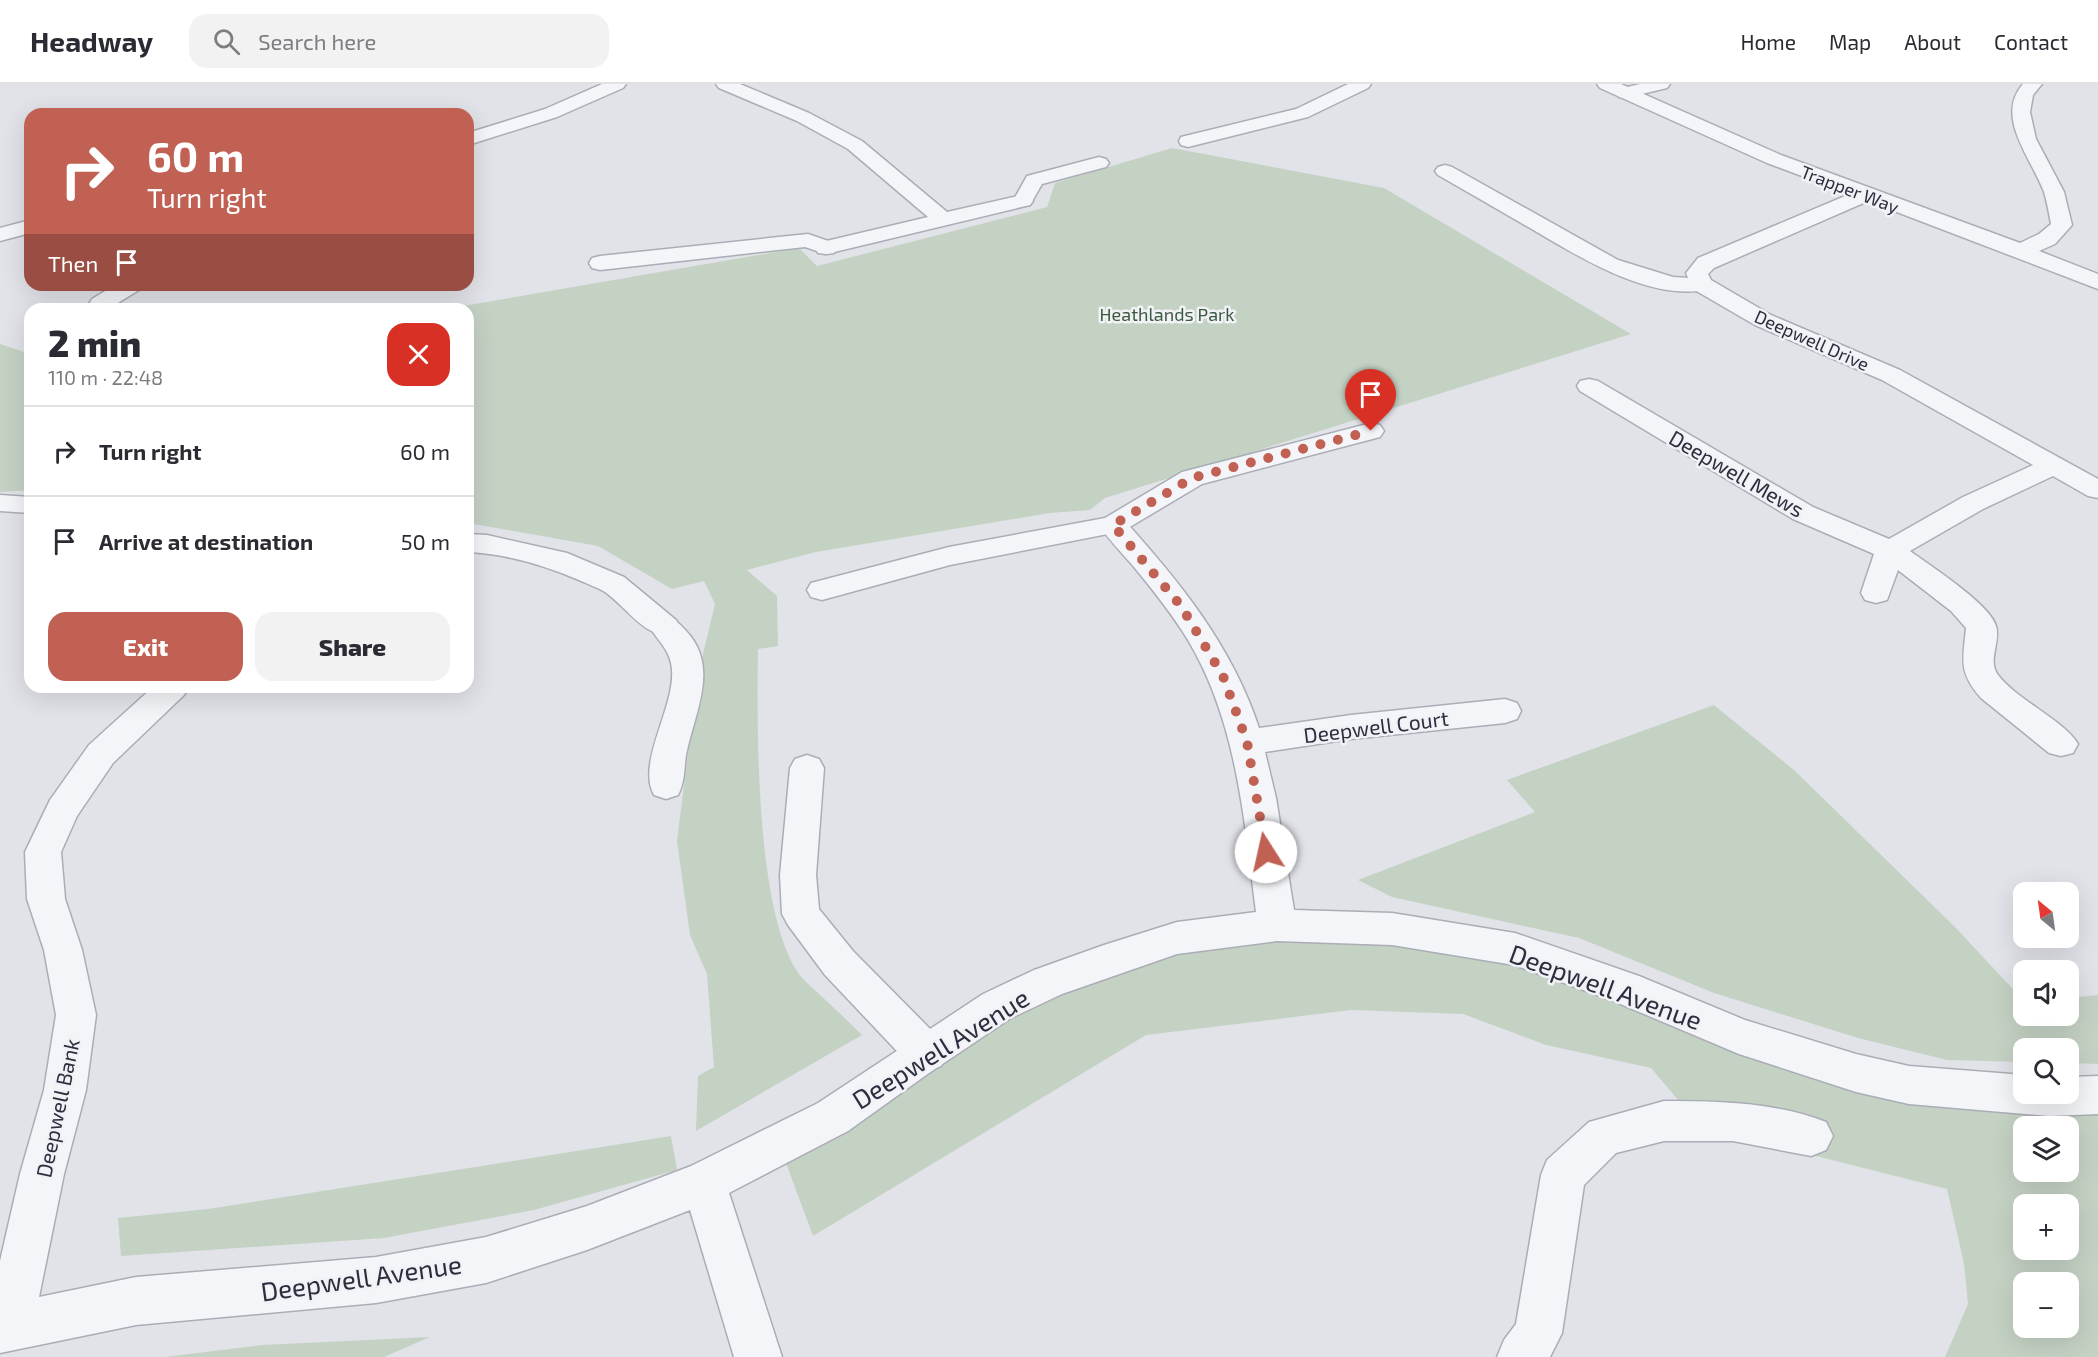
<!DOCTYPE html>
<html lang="en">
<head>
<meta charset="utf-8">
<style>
	:root { --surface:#fff; --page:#f2f2f3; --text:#2b2b33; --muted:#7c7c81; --line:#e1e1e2; --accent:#c16154 }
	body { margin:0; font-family:"Exo 2",sans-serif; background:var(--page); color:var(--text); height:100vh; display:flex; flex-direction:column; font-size:22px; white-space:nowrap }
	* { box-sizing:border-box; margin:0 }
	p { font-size:20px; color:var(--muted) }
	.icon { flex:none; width:33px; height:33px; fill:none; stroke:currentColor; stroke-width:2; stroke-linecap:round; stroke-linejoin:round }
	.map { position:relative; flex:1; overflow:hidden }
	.drawer { position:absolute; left:24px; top:219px; width:450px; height:390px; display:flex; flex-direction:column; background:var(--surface); border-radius:18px; box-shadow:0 6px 24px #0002 }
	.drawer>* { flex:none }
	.top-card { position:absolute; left:24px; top:24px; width:450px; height:183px; border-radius:18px; box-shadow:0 6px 24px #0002; background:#c16154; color:#fff; overflow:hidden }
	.needle { width:39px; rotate:331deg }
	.tools { position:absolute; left:2013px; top:798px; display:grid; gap:12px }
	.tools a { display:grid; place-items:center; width:66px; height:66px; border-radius:12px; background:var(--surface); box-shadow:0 6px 24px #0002; font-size:30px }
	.pin { position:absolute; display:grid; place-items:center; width:51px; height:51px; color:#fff; margin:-62px -26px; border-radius:50% 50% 50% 0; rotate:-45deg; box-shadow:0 0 6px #0007 }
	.pin .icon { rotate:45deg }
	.me { position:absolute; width:66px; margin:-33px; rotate:350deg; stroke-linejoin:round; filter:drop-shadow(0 0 4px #0008) }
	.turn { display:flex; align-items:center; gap:21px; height:126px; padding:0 24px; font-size:27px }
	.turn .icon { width:78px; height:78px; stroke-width:2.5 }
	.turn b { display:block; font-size:42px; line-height:51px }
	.then { display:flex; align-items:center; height:57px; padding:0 24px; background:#0003; gap:12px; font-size:22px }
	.round { display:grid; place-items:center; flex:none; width:63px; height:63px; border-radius:18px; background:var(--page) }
	.overview { display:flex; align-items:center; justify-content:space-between; height:102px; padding:0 24px }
	h1 { font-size:36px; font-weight:800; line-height:45px }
	.button { display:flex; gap:12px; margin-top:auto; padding:12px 24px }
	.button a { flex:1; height:69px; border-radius:18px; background:var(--accent); color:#fff; font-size:24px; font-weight:800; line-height:69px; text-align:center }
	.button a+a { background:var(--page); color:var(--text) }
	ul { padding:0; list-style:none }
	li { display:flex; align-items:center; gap:18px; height:90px; padding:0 24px; border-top:2px solid var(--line) }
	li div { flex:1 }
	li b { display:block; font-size:22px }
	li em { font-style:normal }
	header { display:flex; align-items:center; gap:36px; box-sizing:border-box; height:84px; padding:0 30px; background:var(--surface); border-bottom:2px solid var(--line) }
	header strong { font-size:28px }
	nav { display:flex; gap:33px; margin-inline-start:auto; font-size:21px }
	.search { width:420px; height:54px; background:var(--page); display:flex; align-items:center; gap:15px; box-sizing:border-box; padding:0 21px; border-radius:18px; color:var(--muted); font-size:22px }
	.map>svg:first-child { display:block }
	.green { fill:#c4d2c4; fill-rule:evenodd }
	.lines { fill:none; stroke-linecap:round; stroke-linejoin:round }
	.lane-casing { stroke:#abadb6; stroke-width:3 }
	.street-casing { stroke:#abadb6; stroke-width:3 }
	.lane { fill:#f4f5f8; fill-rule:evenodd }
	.street { fill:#f4f5f8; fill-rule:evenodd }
	.route { stroke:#c16154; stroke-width:10; stroke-dasharray:0 18 }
	.labels { text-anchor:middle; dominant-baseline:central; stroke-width:5; stroke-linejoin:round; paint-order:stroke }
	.far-street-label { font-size:18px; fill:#2c2e3f; stroke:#f1f2f6 }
	.far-park-label { font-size:18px; fill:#3a593d; stroke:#f1f2f6 }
	.street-label { font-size:21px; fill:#2c2e3f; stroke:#f1f2f6 }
	.near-street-label { font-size:26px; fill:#2c2e3f; stroke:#f1f2f6 }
</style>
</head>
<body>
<header>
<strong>Headway</strong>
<div class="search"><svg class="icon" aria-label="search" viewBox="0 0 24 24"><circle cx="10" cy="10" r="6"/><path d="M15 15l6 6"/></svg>Search here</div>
<nav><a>Home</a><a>Map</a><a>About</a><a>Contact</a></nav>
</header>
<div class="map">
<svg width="2098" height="1273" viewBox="0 0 2098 1273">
	<rect width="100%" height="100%" fill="#e2e3e9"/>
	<g class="green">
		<path d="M1172,64L1384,104L1631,250L1105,414L1090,426L1050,429L816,468L747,486L777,512L778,562L758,565C757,644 755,827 799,890C804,897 813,904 819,910C833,923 848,937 862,951L696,1047L698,992L714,983L707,890L690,851L677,757L698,591L715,520L704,497L672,505L598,462L468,439V225H446L799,164L817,182L1047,123L1055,99Z"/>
		<polygon points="0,260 30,270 30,406 0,408"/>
		<polygon points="1714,621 1794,686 1956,844 2023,916 2024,932 2068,932 2069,914 2098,911 2098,980 2069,979 2068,964 2024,964 2023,978 1947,976 1858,954 1714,909 1579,854 1392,813 1358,796 1535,728 1507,696"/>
		<path d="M1277,841L1515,865L1909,1001L2049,1013L2098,1011V1273H1945L1968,1220L1964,1180L1947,1105L1701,1043L1651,984L1546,961L1463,930L1351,926L1146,951L813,1152L779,1060L1048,898ZM2024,1042H2068V1088H2024ZM2024,1120H2068V1166H2024ZM2024,1198H2068V1244H2024Z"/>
		<polygon points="671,1052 677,1086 534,1126 384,1154 121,1172 118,1134 208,1125"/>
		<polygon points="430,1253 384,1273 165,1273 262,1261"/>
	</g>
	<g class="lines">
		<defs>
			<g id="lane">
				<polygon points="1348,0 1371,0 1368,4 1308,33 1188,63 1181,61 1179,57 1181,53 1296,25"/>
				<polygon points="1640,0 1670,0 1667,4 1625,14 1619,13 1616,9 1619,5"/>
				<polygon points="1099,73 1106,75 1109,79 1106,83 1042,100 1030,121 1016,121 1013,117 1027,92"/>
				<path d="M1445,81L1452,83L1618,176L1673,193L1709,195L1712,200L1709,205C1651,219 1578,172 1530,144C1499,126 1469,109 1438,91L1435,87L1438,83Z"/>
				<polygon points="808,150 834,159 837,164 834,169 826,170 805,163 600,186 592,184 589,179 592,174 600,172"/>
				<polygon points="1371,339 1380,341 1384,347 1380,353 1202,400 1123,447 950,481 822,516 811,513 807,506 811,499 949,463 1105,434 1182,388"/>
				<polygon points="0,411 30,413 30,429 0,427"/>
				<path d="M665,533C676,536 680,540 687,548C720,584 694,630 686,671C684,685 685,698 678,711L666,715L654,711C635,677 680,617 671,579C668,564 657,556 650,543L654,536Z"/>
				<polygon points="807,671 819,675 824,684 816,791 819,825 853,867 941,956 947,969 941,982 926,987 911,982 825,891 788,841 782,830 780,791 790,684 795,675"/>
			</g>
			<g id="street">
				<polygon points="602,0 626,0 623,4 557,33 468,61 468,49 545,25"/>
				<polygon points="716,0 740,0 809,29 862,57 947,128 1023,111 1030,113 1033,117 1030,121 826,170 818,169 815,164 818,159 928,133 848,65 797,37 719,4"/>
				<path d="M1597,0H1621L1781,71L2020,159L2039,150L2051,140C2049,129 2047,118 2044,108C2032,75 1994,33 2023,0H2042L2033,11L2030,28L2036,55L2064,108L2072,141L2055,160L2039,167L2098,190V205L1868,117L1714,184L1708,190L1711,196L1771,231L1900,286L2098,395V414L2088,412L2053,392L1983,425L1910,467C1929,481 1990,520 1996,542C2001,558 1987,577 1998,591C2018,617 2064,636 2078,660L2073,669L2061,672L2049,669L1981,614C1958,588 1963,576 1966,544L1951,527L1898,486L1887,516L1876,519L1865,516L1861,509L1874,470L1793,435L1580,307L1577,302L1580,297L1589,295L1598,297L1813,423L1889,455L1963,413L2033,381L1882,296L1755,241L1693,205L1686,189L1698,174L1850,110L1767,79L1600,4Z"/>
				<polygon points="30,136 30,149 0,157 0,144"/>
				<polygon points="115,201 142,201 139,206 108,225 92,225 89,220 92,215"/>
				<path d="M1113,432L1123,435C1180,498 1232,562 1259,644L1351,631L1505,615L1517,619L1521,627L1517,635L1505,639L1351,655L1265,668L1276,714L1294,826L1392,829L1515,849L1639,892L1745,936L1856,970L1909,982L2024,991V1010H2068V993L2098,992V1030L2049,1032L1909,1020L1856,1008L1739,970L1611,916L1514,881L1392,861L1277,857L1177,870L1062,910L1011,934L929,989L848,1047L729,1109L782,1273H734L690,1126L587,1166L486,1199L376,1219L136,1241L0,1269V1177L20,1090L44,1006L56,931L44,866L27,815L25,768L50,716L89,661L153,603H189L184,611L113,679L77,732L61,768L65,815L82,866L96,931L86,1006L64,1090L39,1213L136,1193L376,1173L486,1153L587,1122L691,1082L818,1019L983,910L1034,886L1104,861L1177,838L1256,828C1244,735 1237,638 1188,556C1172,530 1153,506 1134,483C1122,469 1109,456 1099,441L1103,435Z"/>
				<path d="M468,450L487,451L567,469L624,493L676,536L680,543L676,550C647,558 627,523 605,508C597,503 587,500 579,496C544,481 507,470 468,468Z"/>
				<path d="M1664,1017C1718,1017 1775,1018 1826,1038L1833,1052L1826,1066L1811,1072L1733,1057H1664L1616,1069L1584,1101L1562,1249L1550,1273H1497L1504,1256L1516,1240L1541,1091L1547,1076L1589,1038Z"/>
			</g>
		</defs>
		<use href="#lane" class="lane-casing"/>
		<use href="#street" class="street-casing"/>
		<use href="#lane" class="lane"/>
		<use href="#street" class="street"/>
	</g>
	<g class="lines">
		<polyline class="route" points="1266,768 1247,658 1223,592 1181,522 1113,441 1192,394 1371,347"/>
	</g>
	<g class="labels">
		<g class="far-street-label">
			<text transform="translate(1850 105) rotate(21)">Trapper Way</text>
			<text transform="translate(1812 256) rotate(24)">Deepwell Drive</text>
		</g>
		<g class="far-park-label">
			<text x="1167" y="230">Heathlands Park</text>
		</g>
		<g class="street-label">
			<text transform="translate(1737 389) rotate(30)">Deepwell Mews</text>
			<text transform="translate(1376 642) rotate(-7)">Deepwell Court</text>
			<text transform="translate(57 1024) rotate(-78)">Deepwell Bank</text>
		</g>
		<g class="near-street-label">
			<text transform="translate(1606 902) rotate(20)">Deepwell Avenue</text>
			<text transform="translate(940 964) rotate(-32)">Deepwell Avenue</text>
			<text transform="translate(361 1193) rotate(-8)">Deepwell Avenue</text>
		</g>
	</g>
</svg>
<div class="tools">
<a><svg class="needle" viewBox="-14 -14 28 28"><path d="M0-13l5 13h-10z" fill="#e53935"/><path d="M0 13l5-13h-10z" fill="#7c7c81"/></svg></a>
<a><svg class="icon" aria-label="sound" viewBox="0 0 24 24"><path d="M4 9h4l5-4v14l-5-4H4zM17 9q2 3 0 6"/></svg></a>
<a><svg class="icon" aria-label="search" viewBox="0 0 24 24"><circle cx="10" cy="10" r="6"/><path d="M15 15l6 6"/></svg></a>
<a><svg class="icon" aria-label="layers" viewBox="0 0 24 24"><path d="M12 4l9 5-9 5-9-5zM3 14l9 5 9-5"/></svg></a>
<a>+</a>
<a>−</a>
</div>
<div class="pin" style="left:1371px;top:347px;background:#d93025"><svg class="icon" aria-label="arrive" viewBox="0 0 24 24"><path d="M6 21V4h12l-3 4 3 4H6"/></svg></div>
<svg class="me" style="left:1266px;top:768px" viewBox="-20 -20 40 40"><circle r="19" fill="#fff"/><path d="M0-13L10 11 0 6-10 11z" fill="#c16154"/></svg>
<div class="top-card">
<div class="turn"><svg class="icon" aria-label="right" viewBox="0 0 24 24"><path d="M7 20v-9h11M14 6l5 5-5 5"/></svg><div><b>60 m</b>Turn right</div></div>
<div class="then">Then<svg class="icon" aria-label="arrive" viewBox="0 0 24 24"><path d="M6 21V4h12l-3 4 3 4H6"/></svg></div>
</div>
<section class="drawer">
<div class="overview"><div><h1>2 min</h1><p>110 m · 22:48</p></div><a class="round" style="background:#d93025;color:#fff"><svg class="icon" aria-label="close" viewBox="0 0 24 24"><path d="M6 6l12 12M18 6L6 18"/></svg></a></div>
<ul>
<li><svg class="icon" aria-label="right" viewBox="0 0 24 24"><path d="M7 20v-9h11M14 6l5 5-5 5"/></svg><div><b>Turn right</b></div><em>60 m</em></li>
<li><svg class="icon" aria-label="arrive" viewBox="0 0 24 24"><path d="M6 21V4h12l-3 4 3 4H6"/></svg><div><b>Arrive at destination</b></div><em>50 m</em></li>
</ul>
<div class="button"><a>Exit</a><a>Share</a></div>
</section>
</div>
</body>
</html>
